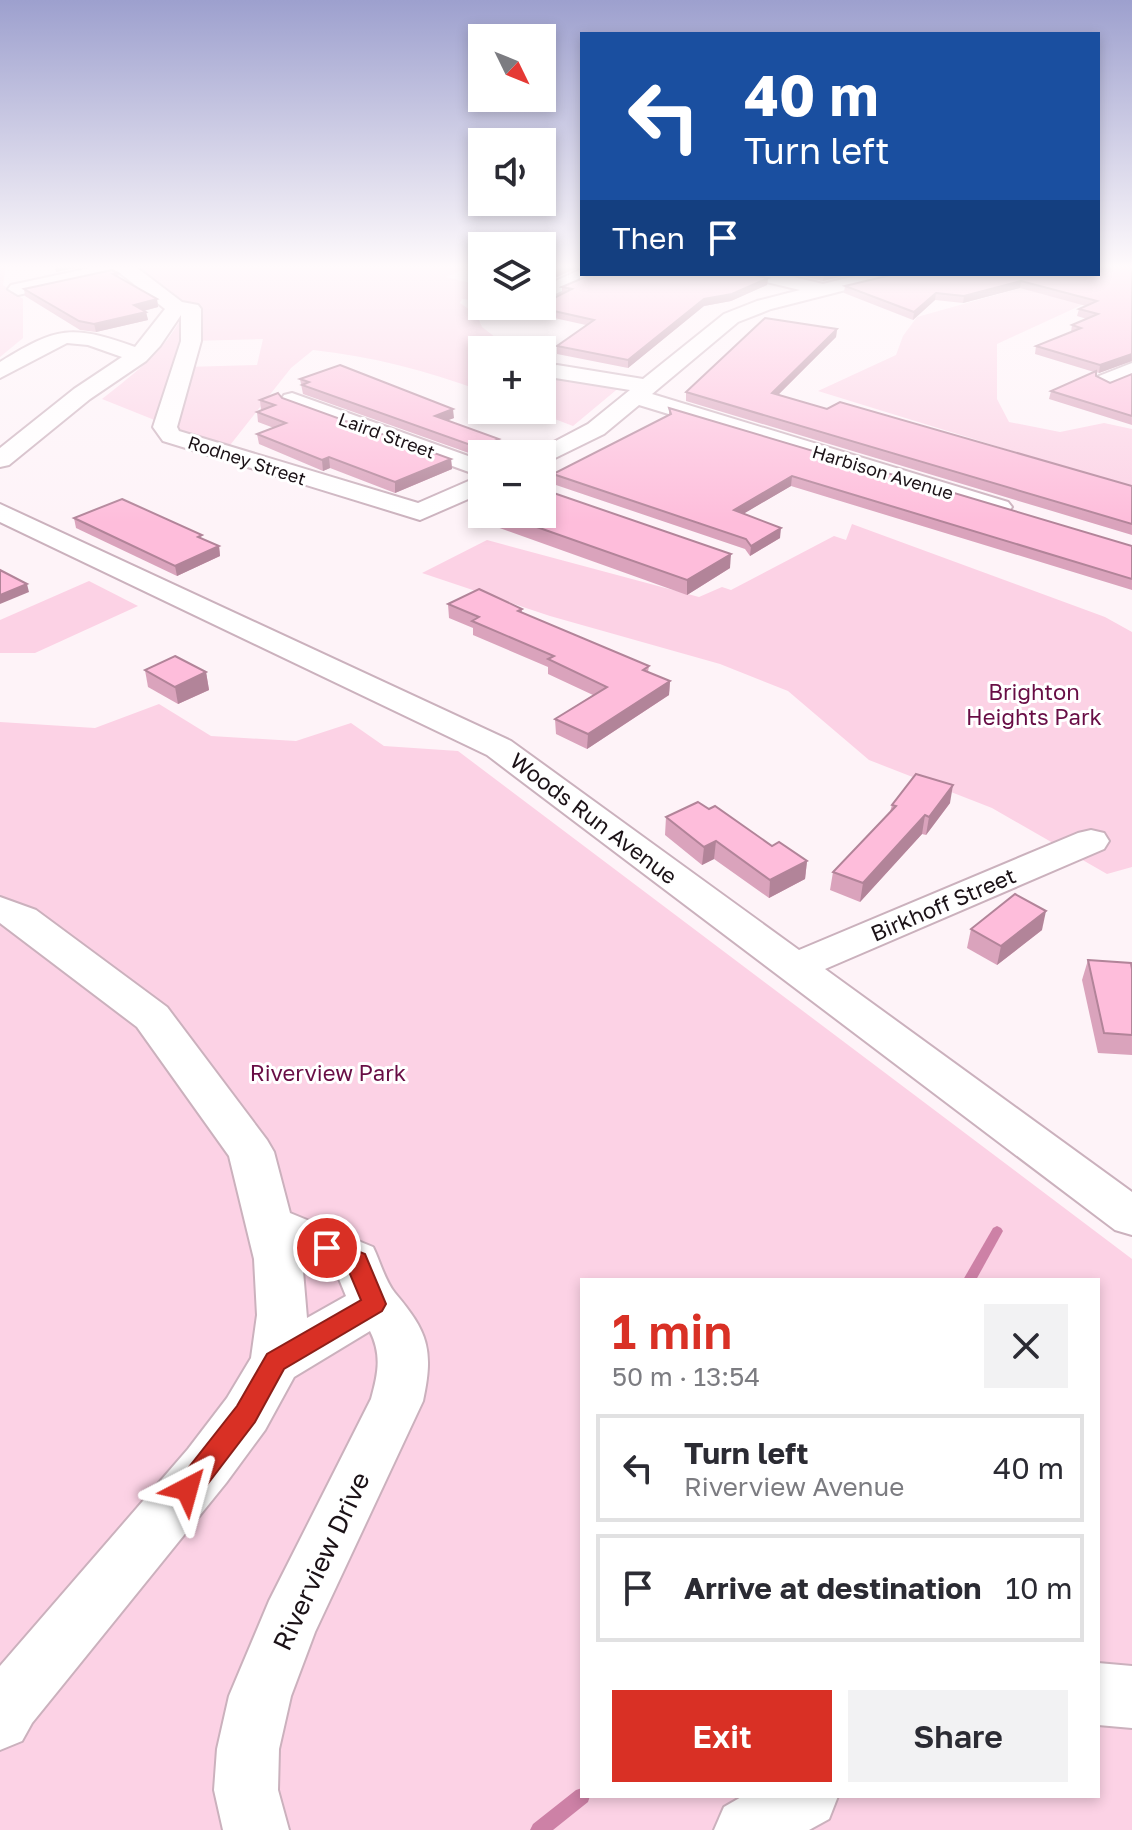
<!DOCTYPE html>
<html lang="en">
<head>
<meta charset="utf-8">
<style>
	:root { --surface:#fff; --page:#f2f2f3; --text:#2b2b33; --muted:#7c7c81; --line:#e1e1e2; --accent:#d93025 }
	body { margin:0; font-family:"Golos Text",sans-serif; background:var(--page); color:var(--text); height:100vh; display:flex; flex-direction:column; font-size:30px; white-space:nowrap }
	* { box-sizing:border-box; margin:0 }
	p { font-size:26px; color:var(--muted) }
	.icon { flex:none; width:44px; height:44px; fill:none; stroke:currentColor; stroke-width:2; stroke-linecap:round; stroke-linejoin:round }
	.map { position:relative; flex:1; overflow:hidden }
	.sheet { position:absolute; left:580px; top:1278px; width:520px; height:520px; display:flex; flex-direction:column; background:var(--surface); border-radius:0px; box-shadow:0 4px 12px #0003 }
	.sheet>* { flex:none }
	.hud { position:absolute; left:580px; top:32px; width:520px; height:244px; border-radius:0px; box-shadow:0 4px 12px #0003; background:#1a4fa0; color:#fff; overflow:hidden }
	.needle { width:52px; rotate:133deg }
	.fabs { position:absolute; left:468px; top:24px; display:grid; gap:16px }
	.fabs a { display:grid; place-items:center; width:88px; height:88px; border-radius:0px; background:var(--surface); box-shadow:0 4px 12px #0003; font-size:40px }
	.pin { position:absolute; display:grid; place-items:center; width:68px; height:68px; color:#fff; margin:-34px; border:4px solid #fff; border-radius:50%; box-shadow:0 2px 8px #0007 }
	.me { position:absolute; width:88px; margin:-44px; rotate:39deg; stroke-linejoin:round; filter:drop-shadow(0 0 6px #0008) }
	.turn { display:flex; align-items:center; gap:28px; height:168px; padding:0 32px; font-size:36px }
	.turn .icon { width:104px; height:104px; stroke-width:2.5 }
	.turn b { display:block; font-size:56px; line-height:68px }
	.then { display:flex; align-items:center; height:76px; padding:0 32px; background:#0003; gap:16px; font-size:30px }
	.round { display:grid; place-items:center; flex:none; width:84px; height:84px; border-radius:0px; background:var(--page) }
	.summary { display:flex; align-items:center; justify-content:space-between; height:136px; padding:0 32px }
	h1 { font-size:48px; font-weight:600; line-height:60px; color:var(--accent) }
	.button { display:flex; gap:16px; margin-top:auto; padding:16px 32px }
	.button a { flex:1; height:92px; border-radius:0px; background:var(--accent); color:#fff; font-size:32px; font-weight:600; line-height:92px; text-align:center }
	.button a+a { background:var(--page); color:var(--text) }
	ul { padding:0; list-style:none }
	li { display:flex; align-items:center; gap:24px; height:108px; margin:0 16px 12px; padding:0 16px; border:4px solid var(--line); border-radius:0px }
	li div { flex:1 }
	li b { display:block; font-size:30px }
	li em { font-style:normal }
	.map>svg:first-child { display:block }
	.green { fill:#fcd2e5; fill-rule:evenodd }
	.lines { fill:none; stroke-linecap:round; stroke-linejoin:round }
	.stream { fill:#cd81a6; fill-rule:evenodd }
	.minor-casing { stroke:#cbb1bd; stroke-width:4 }
	.minor { fill:#fff; fill-rule:evenodd }
	.wall { fill:#daa3bc }
	.shaded-wall { fill:#b28499 }
	.building { fill:#febddb; stroke:#b28499; stroke-width:2 }
	.route { fill:#d93025; stroke:#8d1f18; stroke-width:2 }
	.labels { text-anchor:middle; dominant-baseline:central; stroke-width:6; stroke-linejoin:round; paint-order:stroke }
	.far-street-label { font-size:18px; fill:#1b1217; stroke:#fff }
	.park-label { font-size:22px; fill:#680d45; stroke:#fff }
	.street-label { font-size:22px; fill:#1b1217; stroke:#fff }
	.near-street-label { font-size:26px; fill:#1b1217; stroke:#fff }
</style>
</head>
<body>
<div class="map">
<svg width="1132" height="1830" viewBox="0 0 1132 1830">
	<rect width="100%" height="100%" fill="#fef3f8"/>
	<g class="green">
		<polygon points="0,267 6,267 3,285 23,299 23,338 0,357"/>
		<path d="M143,267H469L446,277L482,286V301L462,299L460,303L477,315L482,327L512,350H482V391C427,371 371,356 313,350L291,368L227,449L102,399C136,372 171,347 187,305L140,270ZM263,339L257,365L185,367L191,341Z"/>
		<polygon points="1098,274 1123,286 997,344 997,399 1009,422 1060,432 1104,423 1132,429 1132,488 818,391 896,355 903,336 917,317 1024,287"/>
		<polygon points="542,371 621,386 573,426 531,410 542,410"/>
		<polygon points="852,524 1105,617 1132,632 1132,867 1107,874 992,808 869,760 788,691 720,664 550,616 422,573 487,540 699,597 722,587 731,590 834,536 846,540"/>
		<polygon points="89,581 138,606 35,653 0,653 0,620"/>
		<path d="M159,704L211,736L296,741L351,723L384,746L458,751L1132,1259V1830H0V722L95,728ZM582,1280H1098V1796H582Z"/>
	</g>
	<g class="lines">
		<g class="stream">
			<polygon points="997,1226 1001,1228 1003,1231 976,1280 963,1280 993,1228"/>
			<polygon points="582,1788 582,1796 590,1796 588,1802 553,1830 530,1830 533,1824 576,1790"/>
		</g>
		<defs>
			<g id="minor">
				<path d="M95,267H136L182,302L198,305L201,309V341L177,427L179,431L418,503L480,476L284,405L281,400L284,395L292,393L482,461V493L420,520L163,441L153,427L181,341V315L160,346L146,361L90,399L9,465L0,467V448L74,389L122,357L88,345L67,343L0,378V362C57,327 71,324 135,347L165,309L120,273L18,295L8,289L11,285Z"/>
				<polygon points="582,269 582,274 593,274 591,278 542,300 542,287"/>
				<polygon points="748,274 781,274 823,284 863,274 895,274 893,278 771,309 738,322 652,394 1008,502 1012,507 1008,512 990,512 639,405 604,434 551,460 542,462 542,454 531,454 588,424 630,390 549,377 546,372 549,367 557,365 643,379 724,314 757,301 800,290 750,278"/>
				<polygon points="504,306 527,306 513,314 506,312"/>
				<polygon points="1132,363 1132,378 1107,388 1096,381 1099,376"/>
				<polygon points="0,504 511,741 799,950 1078,833 1091,830 1104,833 1109,841 1104,849 825,969 1132,1192 1132,1235 1115,1230 487,755 0,522"/>
				<path d="M0,897L36,910L167,1007L267,1140L274,1152L290,1213L373,1247C380,1261 385,1281 395,1293C428,1332 434,1350 423,1401L315,1632L291,1696L279,1749L278,1790L289,1830H223L214,1790L217,1749L229,1696L269,1601L371,1399C378,1374 382,1355 370,1331L294,1377L265,1430L226,1483L32,1723L22,1741L0,1750V1666L188,1449L227,1398L251,1358L257,1315L254,1259L229,1156L137,1027L0,923ZM302,1259L337,1274L346,1296L307,1318Z"/>
				<polygon points="1098,1663 1132,1666 1132,1728 1098,1725"/>
				<polygon points="743,1796 838,1796 829,1819 809,1830 714,1830 724,1807"/>
			</g>
		</defs>
		<use href="#minor" class="minor-casing"/>
		<use href="#minor" class="minor"/>
	</g>
	<g class="wall">
		<polygon points="1132,267 1132,361 1099,373 1096,372 1096,376 1110,383 1132,374 1132,425 1049,399 1051,391 1094,372 1035,354 1036,346 1071,332 1072,325 1087,319 1077,316 1079,309 1086,306 1020,288 963,303 935,300 913,320 844,293 845,286"/>
		<polygon points="118,273 118,277 157,299 158,307 144,311 146,312 148,320 96,332 80,330 25,296 24,289"/>
		<polygon points="794,274 851,274 823,281"/>
		<polygon points="768,278 767,285 731,301 704,306 628,368 557,354 557,346 586,325 536,314 536,307 562,294 562,287"/>
		<polygon points="837,329 836,337 778,395 827,409 1132,486 1132,535 686,401 686,392"/>
		<polygon points="300,379 454,418 447,420 499,449 487,454 482,454 482,456 480,457 303,394"/>
		<polygon points="282,398 451,459 452,469 395,493 330,468 323,471 259,444 257,434 274,428 258,422 257,412 261,410 260,400"/>
		<polygon points="669,408 1132,546 1132,590 791,486 744,513 780,538 750,556 745,549 553,484 553,474 669,415"/>
		<polygon points="482,505 482,514 542,514 730,568 687,595 480,521 479,507"/>
		<polygon points="74,518 203,539 219,546 220,556 177,576 76,528"/>
		<polygon points="448,604 522,609 522,613 649,666 648,672 670,681 669,695 587,749 556,734 555,719 593,695 548,674 548,667 473,635 473,628 449,618"/>
		<polygon points="145,670 206,672 209,690 178,704 148,687"/>
		<polygon points="950,803 926,835 922,834 860,902 830,890 833,872 890,812 892,805"/>
		<polygon points="709,809 772,846 807,861 805,879 769,898 714,859 702,865 665,835 666,817"/>
		<polygon points="971,929 1042,930 997,965 967,948"/>
		<polygon points="1088,960 1132,969 1132,1055 1098,1053 1082,980"/>
	</g>
	<g class="shaded-wall">
		<polygon points="55,267 80,267 56,272"/>
		<polygon points="564,267 579,267 542,284 542,277"/>
		<polygon points="824,274 851,274 823,281"/>
		<polygon points="768,278 767,285 731,301 704,306 628,368 628,360 704,299"/>
		<polygon points="1021,281 1020,288 963,303 964,296"/>
		<polygon points="936,293 935,300 913,320 914,312"/>
		<polygon points="157,299 158,307 135,313 134,305"/>
		<polygon points="146,312 148,320 96,332 94,324"/>
		<polygon points="837,329 836,337 771,402 772,393"/>
		<polygon points="1132,354 1132,361 1099,373 1100,365"/>
		<polygon points="453,409 454,418 436,425 435,416"/>
		<polygon points="499,439 499,449 487,454 482,454 482,456 480,457 479,448"/>
		<polygon points="329,457 330,468 323,471 322,460"/>
		<polygon points="451,459 452,469 395,493 395,482"/>
		<polygon points="792,476 791,486 733,520 734,510"/>
		<polygon points="781,528 780,538 750,556 751,546"/>
		<polygon points="219,546 220,556 177,576 175,566"/>
		<polygon points="731,554 730,568 687,595 687,580"/>
		<polygon points="27,584 29,592 0,604 0,595"/>
		<polygon points="206,672 209,690 178,704 175,687"/>
		<polygon points="670,681 669,695 587,749 588,734"/>
		<polygon points="953,785 950,803 926,835 929,817"/>
		<polygon points="925,815 922,834 860,902 863,883"/>
		<polygon points="716,841 714,859 702,865 704,847"/>
		<polygon points="807,861 805,879 769,898 770,880"/>
		<polygon points="1046,911 1042,930 997,965 1001,946"/>
	</g>
	<g class="building">
		<polygon points="542,267 564,267 542,277"/>
		<polygon points="1098,267 1132,267 1132,354 1100,365 1036,346 1081,328 1072,325 1098,314 1079,309 1097,301 1021,281 964,296 936,293 914,312 845,286 895,274 1098,274"/>
		<polygon points="112,270 118,273 113,274 157,299 134,305 146,312 94,324 79,321 24,289"/>
		<polygon points="592,274 750,274 768,278 732,294 704,299 628,360 557,346 594,320 536,307 542,306 542,304 572,289 562,287"/>
		<polygon points="765,318 837,329 772,393 827,409 840,402 1132,486 1132,524 686,392"/>
		<polygon points="340,365 453,409 435,416 499,439 479,448 302,385 309,382 300,379"/>
		<polygon points="1096,371 1096,376 1110,383 1132,374 1132,416 1051,391"/>
		<polygon points="278,393 282,398 451,459 395,482 329,457 322,460 257,434 286,423 257,412 275,405 260,400"/>
		<polygon points="669,408 1132,546 1132,579 792,476 734,510 781,528 751,546 746,539 553,474 671,414"/>
		<polygon points="542,489 731,554 687,580 500,514 542,514"/>
		<polygon points="122,499 202,535 198,537 219,546 175,566 74,518"/>
		<polygon points="0,570 27,584 0,595"/>
		<polygon points="479,589 522,609 518,611 649,666 643,670 670,681 588,734 555,719 607,687 548,659 554,656 472,621 479,617 448,604"/>
		<polygon points="175,656 206,672 175,687 145,670"/>
		<polygon points="916,774 953,785 929,817 925,815 863,883 833,872 896,806 892,805"/>
		<polygon points="698,802 709,809 715,806 772,846 779,842 807,861 770,880 716,841 704,847 666,817"/>
		<polygon points="1015,894 1046,911 1001,946 971,929"/>
		<polygon points="1088,960 1131,963 1132,969 1132,1035 1104,1033"/>
	</g>
	<linearGradient id="sky" x2="0" y2="1"><stop stop-color="#9da0ce"/><stop offset="0.51" stop-color="#fffafc"/><stop offset="1" stop-color="#fffafc" stop-opacity="0"/></linearGradient>
	<rect width="1132" height="523" fill="url(#sky)"/>
	<polygon class="route" points="327,1239 365,1254 386,1304 382,1311 284,1369 255,1422 197,1498 187,1501 178,1498 174,1489 178,1481 237,1406 267,1354 361,1300 347,1267 319,1255 316,1248 319,1242"/>
	<g class="labels">
		<g class="far-street-label">
			<text transform="translate(387 435) rotate(20)">Laird Street</text>
			<text transform="translate(247 460) rotate(18)">Rodney Street</text>
			<text transform="translate(883 472) rotate(17)">Harbison Avenue</text>
		</g>
		<g class="park-label">
			<text x="1034" y="691">Brighton<tspan x="1034" dy="25">Heights Park</tspan></text>
			<text x="328" y="1072">Riverview Park</text>
		</g>
		<g class="street-label">
			<text transform="translate(594 818) rotate(37)">Woods Run Avenue</text>
			<text transform="translate(943 904) rotate(-23)">Birkhoff Street</text>
		</g>
		<g class="near-street-label">
			<text transform="translate(321 1561) rotate(-65)">Riverview Drive</text>
		</g>
	</g>
</svg>
<div class="fabs">
<a><svg class="needle" viewBox="-14 -14 28 28"><path d="M0-13l5 13h-10z" fill="#e53935"/><path d="M0 13l5-13h-10z" fill="#7c7c81"/></svg></a>
<a><svg class="icon" aria-label="sound" viewBox="0 0 24 24"><path d="M4 9h4l5-4v14l-5-4H4zM17 9q2 3 0 6"/></svg></a>
<a><svg class="icon" aria-label="layers" viewBox="0 0 24 24"><path d="M12 4l9 5-9 5-9-5zM3 14l9 5 9-5"/></svg></a>
<a>+</a>
<a>−</a>
</div>
<div class="pin" style="left:327px;top:1248px;background:#d93025"><svg class="icon" aria-label="arrive" viewBox="0 0 24 24"><path d="M6 21V4h12l-3 4 3 4H6"/></svg></div>
<svg class="me" style="left:187px;top:1489px" viewBox="-20 -20 40 40"><path d="M0-17L14 15 0 8-14 15z" fill="#d93025" stroke="#fff" stroke-width="4"/></svg>
<div class="hud">
<div class="turn"><svg class="icon" aria-label="left" viewBox="0 0 24 24"><path d="M17 20v-9H6M10 6l-5 5 5 5"/></svg><div><b>40 m</b>Turn left</div></div>
<div class="then">Then<svg class="icon" aria-label="arrive" viewBox="0 0 24 24"><path d="M6 21V4h12l-3 4 3 4H6"/></svg></div>
</div>
<section class="sheet">
<div class="summary"><div><h1>1 min</h1><p>50 m · 13:54</p></div><a class="round"><svg class="icon" aria-label="close" viewBox="0 0 24 24"><path d="M6 6l12 12M18 6L6 18"/></svg></a></div>
<ul>
<li><svg class="icon" aria-label="left" viewBox="0 0 24 24"><path d="M17 20v-9H6M10 6l-5 5 5 5"/></svg><div><b>Turn left</b><p>Riverview Avenue</p></div><em>40 m</em></li>
<li><svg class="icon" aria-label="arrive" viewBox="0 0 24 24"><path d="M6 21V4h12l-3 4 3 4H6"/></svg><div><b>Arrive at destination</b></div><em>10 m</em></li>
</ul>
<div class="button"><a>Exit</a><a>Share</a></div>
</section>
</div>
</body>
</html>
